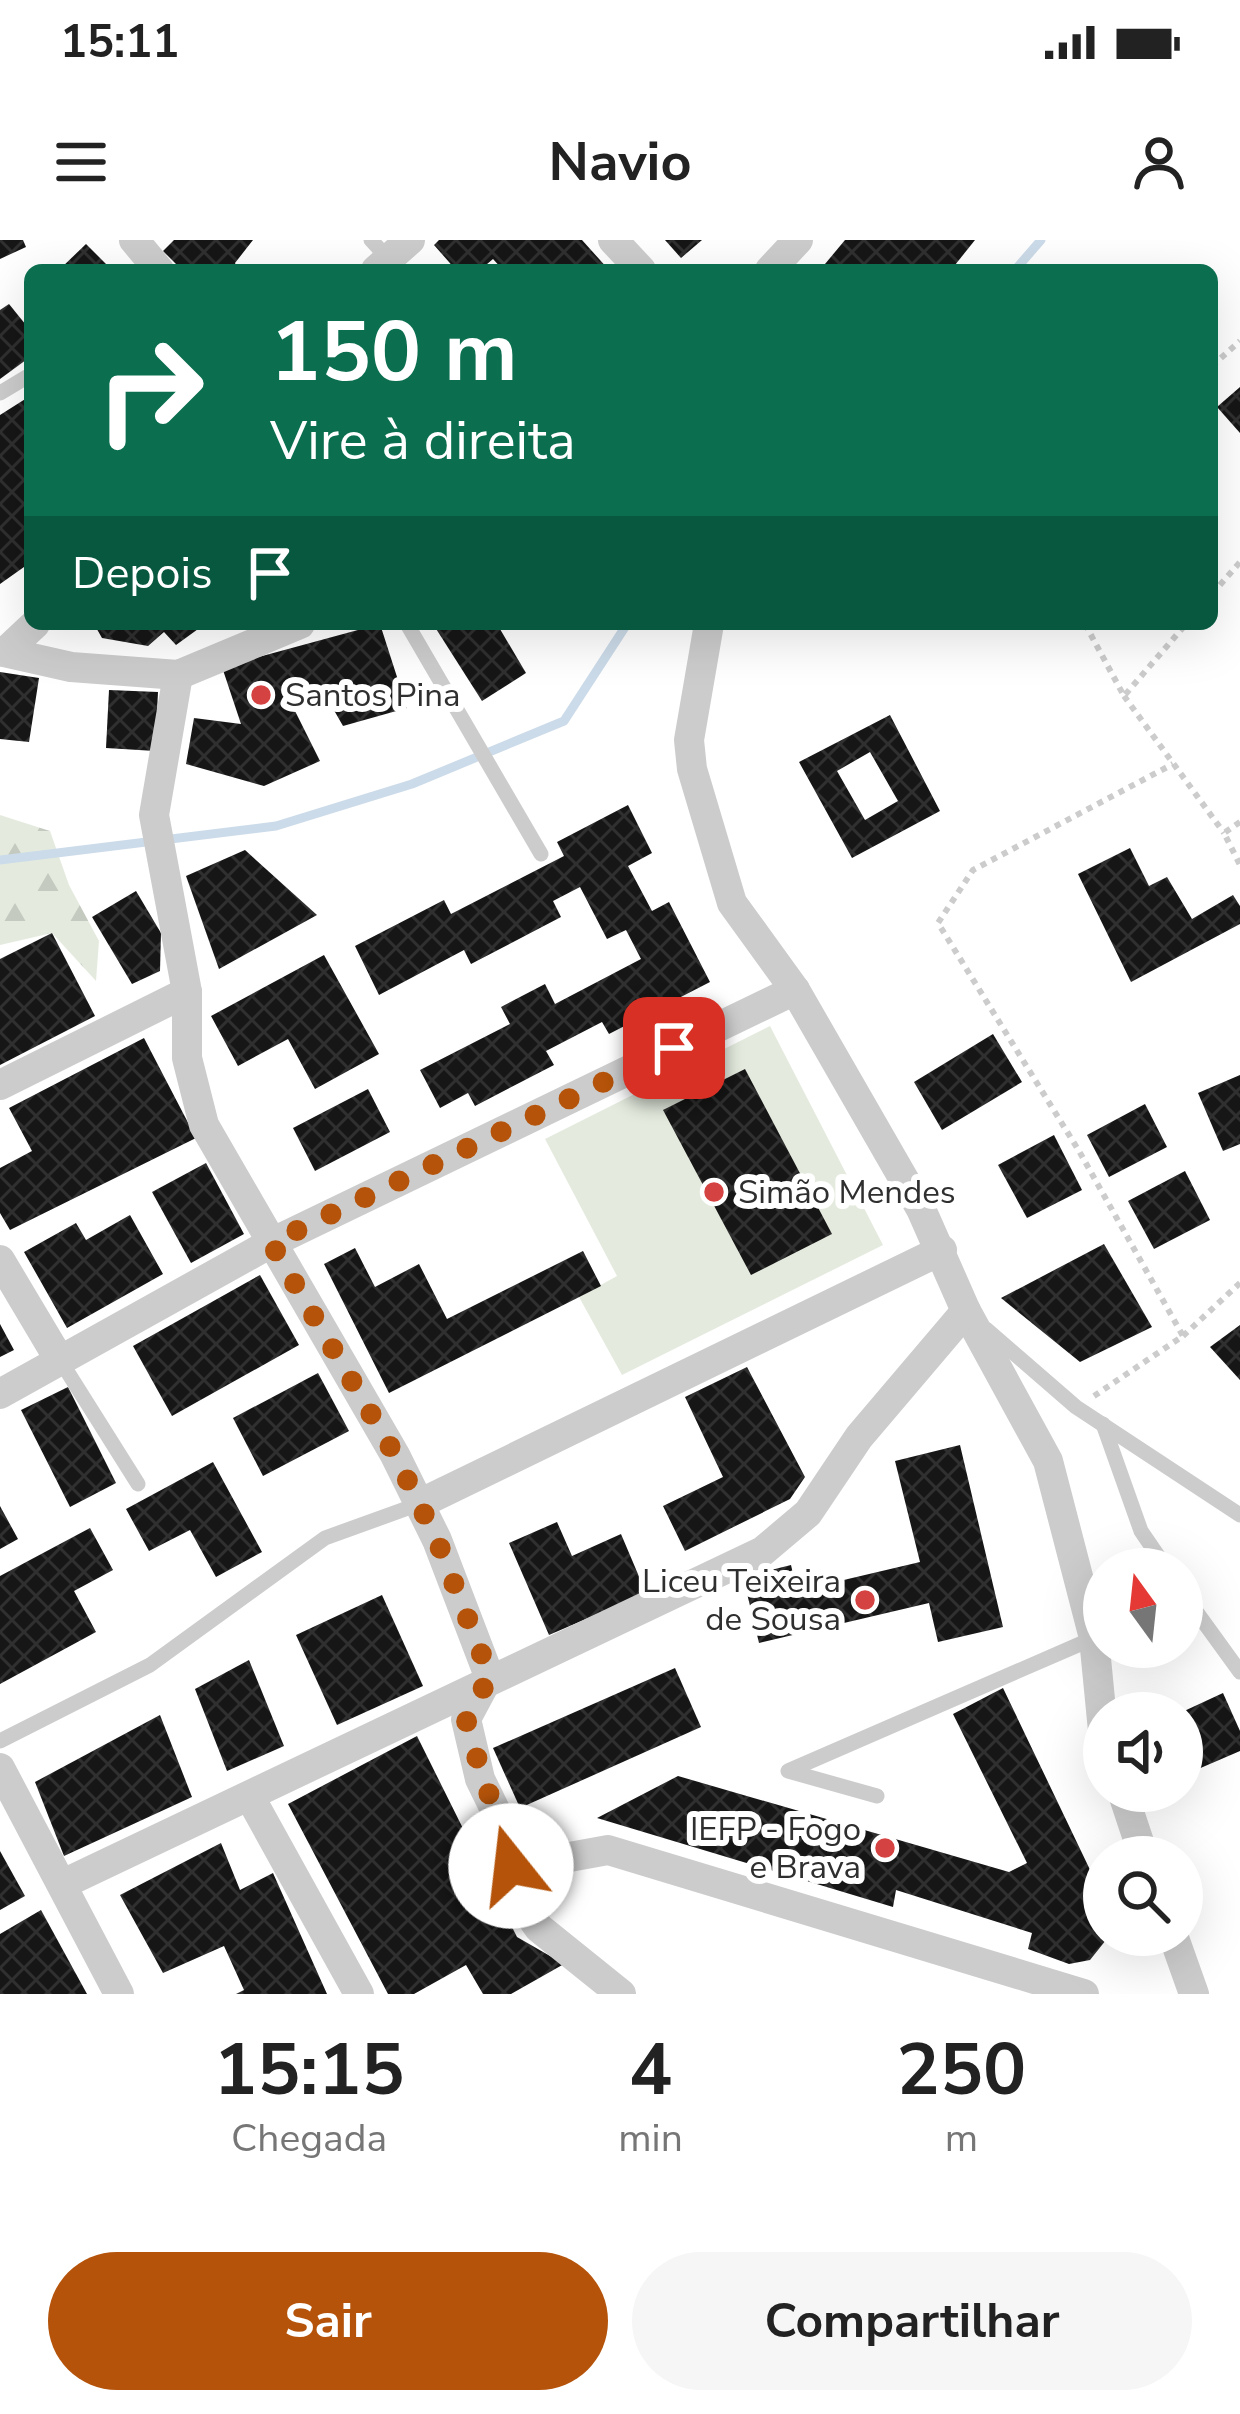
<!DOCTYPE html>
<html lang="pt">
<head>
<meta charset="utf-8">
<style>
	:root { --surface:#fff; --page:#f6f6f6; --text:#222; --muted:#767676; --accent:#b45309 }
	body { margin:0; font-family:"Nunito Sans",sans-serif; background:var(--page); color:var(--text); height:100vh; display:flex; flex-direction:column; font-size:45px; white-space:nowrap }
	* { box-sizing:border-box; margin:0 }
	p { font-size:39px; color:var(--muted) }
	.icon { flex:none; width:66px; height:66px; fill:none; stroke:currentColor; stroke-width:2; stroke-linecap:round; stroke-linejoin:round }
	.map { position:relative; height:1754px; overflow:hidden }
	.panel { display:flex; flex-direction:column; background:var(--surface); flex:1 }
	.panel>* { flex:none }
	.top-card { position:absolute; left:24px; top:24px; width:1194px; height:366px; border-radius:18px; box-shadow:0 12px 48px #0002; background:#0b6e4f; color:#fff; overflow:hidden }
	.needle { width:78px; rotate:345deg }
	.fabs { position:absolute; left:1083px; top:1308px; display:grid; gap:24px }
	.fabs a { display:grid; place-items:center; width:120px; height:120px; border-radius:50%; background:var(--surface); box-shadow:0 12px 48px #0002; font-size:60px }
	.pin { position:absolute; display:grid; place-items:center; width:102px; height:102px; color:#fff; margin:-51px; border-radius:24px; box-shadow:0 6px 18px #0006 }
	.me { position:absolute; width:132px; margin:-66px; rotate:344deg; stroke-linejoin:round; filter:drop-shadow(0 0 9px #0008) }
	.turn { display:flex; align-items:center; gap:42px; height:252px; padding:0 48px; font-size:54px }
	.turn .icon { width:156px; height:156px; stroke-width:2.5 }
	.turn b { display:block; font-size:84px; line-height:102px }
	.then { display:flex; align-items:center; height:114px; padding:0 48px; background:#0003; gap:24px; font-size:45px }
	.eta { display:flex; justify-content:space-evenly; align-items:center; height:204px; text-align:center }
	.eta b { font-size:72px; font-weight:700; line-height:84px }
	.primary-button { display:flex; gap:24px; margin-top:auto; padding:24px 48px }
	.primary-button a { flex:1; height:138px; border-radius:72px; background:var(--accent); color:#fff; font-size:48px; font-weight:700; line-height:138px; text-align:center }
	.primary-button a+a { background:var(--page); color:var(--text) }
	.status { display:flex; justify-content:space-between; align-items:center; height:84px; padding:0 60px; background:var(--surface); direction:ltr }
	.status svg { height:33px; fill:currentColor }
	header { display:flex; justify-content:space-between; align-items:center; height:156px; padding:0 48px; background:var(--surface); font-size:54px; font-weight:700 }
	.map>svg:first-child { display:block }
	.forest { fill:url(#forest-firs) }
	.pitch { fill:#e4ebde }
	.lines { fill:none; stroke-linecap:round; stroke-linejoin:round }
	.stream { stroke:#ccdbe9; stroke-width:9 }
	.building { fill:url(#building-cross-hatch); fill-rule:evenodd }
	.path { stroke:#ccc; stroke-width:6; stroke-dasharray:6 6; stroke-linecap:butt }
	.service { stroke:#ccc; stroke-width:15 }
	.minor { stroke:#ccc; stroke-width:30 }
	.route { stroke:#b45309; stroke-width:21; stroke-dasharray:0 37.8 }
	.poi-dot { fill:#d44342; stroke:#fff; stroke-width:4.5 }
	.labels { text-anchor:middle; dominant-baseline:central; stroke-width:12; stroke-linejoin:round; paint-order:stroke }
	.poi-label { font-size:33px; fill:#2f2f2f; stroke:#fff; text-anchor:start }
</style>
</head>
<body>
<div class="status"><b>15:11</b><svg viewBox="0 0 49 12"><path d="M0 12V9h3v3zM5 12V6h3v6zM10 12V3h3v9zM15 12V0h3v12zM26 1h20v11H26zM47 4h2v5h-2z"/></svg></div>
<header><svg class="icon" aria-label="menu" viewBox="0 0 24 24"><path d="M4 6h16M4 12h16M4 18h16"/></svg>Navio<svg class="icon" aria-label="person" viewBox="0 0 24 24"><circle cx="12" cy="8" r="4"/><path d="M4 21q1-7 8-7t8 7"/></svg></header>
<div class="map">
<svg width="1240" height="1754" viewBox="0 0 1240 1754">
	<defs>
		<pattern id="forest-firs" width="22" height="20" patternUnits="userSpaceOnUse" patternTransform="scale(3)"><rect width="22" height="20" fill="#e4ebde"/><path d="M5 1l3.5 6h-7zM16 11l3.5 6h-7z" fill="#c4cabf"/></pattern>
		<pattern id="building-cross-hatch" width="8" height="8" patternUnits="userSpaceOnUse" patternTransform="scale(3)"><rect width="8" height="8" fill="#161616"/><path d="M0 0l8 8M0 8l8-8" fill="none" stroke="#303030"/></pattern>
	</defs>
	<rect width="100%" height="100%" fill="#fff"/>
	<polygon class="forest" points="0,575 50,591 69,645 99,701 96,741 52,693 0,705"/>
	<polygon class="pitch" points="770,786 883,1005 622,1135 579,1057 617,1036 545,899"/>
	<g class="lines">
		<g class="stream">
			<polyline points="1015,30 1041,0"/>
			<polyline points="0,620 276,586 412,544 564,481 627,384"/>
		</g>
	</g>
	<g class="building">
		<polygon points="0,0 23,0 26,7 0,19"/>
		<polygon points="174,0 253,0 235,23 238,30 182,30 163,11"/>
		<polygon points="439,0 582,0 609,30 503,30 493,19 480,30 456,30 434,5"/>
		<polygon points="665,0 702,0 681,18"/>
		<polygon points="845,0 975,0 951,30 820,30"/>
		<polygon points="86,4 112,30 59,30"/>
		<polygon points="9,64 30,90 30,117 0,139 0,70"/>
		<polygon points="1240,147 1240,193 1217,167"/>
		<polygon points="30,156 30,336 24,327 0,344 0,175"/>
		<polygon points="94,384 205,384 176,405 164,392 148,406 102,398"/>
		<polygon points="380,384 407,468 343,486 327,458 295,471 320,521 264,546 186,524 194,478 241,484 222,427"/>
		<polygon points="433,384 497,384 526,433 482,461"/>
		<polygon points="0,432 39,438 29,502 0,499"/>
		<polygon points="109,450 158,452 155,511 106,508"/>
		<path d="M890,475L940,571L852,618L799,522ZM870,512L898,561L865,580L837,531Z"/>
		<polygon points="628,565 652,613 628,626 652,671 669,662 710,742 609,794 602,782 546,811 554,825 475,866 468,853 440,868 420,830 510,784 501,767 545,744 555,764 641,719 626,690 607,699 580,647 553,661 561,677 471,724 464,710 379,755 355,706 444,660 451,674 564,616 557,602"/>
		<polygon points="1130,608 1149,646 1167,637 1192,679 1233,655 1240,666 1240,684 1131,742 1078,634"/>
		<polygon points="245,610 317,675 219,729 186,636"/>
		<polygon points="136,651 161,693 160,731 132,744 92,677"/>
		<polygon points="52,693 95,776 0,825 0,719"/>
		<polygon points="324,715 379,814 315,849 288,799 238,826 211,776"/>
		<polygon points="993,794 1022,842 942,890 914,842"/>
		<polygon points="144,798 196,898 10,990 0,973 0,928 32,911 9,868"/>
		<polygon points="745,829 832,994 751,1035 663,870"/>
		<polygon points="1240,835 1240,904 1223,911 1198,853"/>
		<polygon points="368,849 390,892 315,931 293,888"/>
		<polygon points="1145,864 1167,907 1109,937 1087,895"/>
		<polygon points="1054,895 1082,950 1027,978 998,925"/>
		<polygon points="206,923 244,994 191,1023 152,952"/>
		<polygon points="1185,931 1210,980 1154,1009 1128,961"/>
		<polygon points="130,975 163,1034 67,1088 24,1012 76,983 86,1000"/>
		<polygon points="1104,1004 1152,1087 1080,1122 1001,1058"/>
		<polygon points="355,1008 375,1047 419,1024 447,1079 583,1011 601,1046 389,1153 324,1024"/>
		<polygon points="260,1035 299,1105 172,1176 133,1106"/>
		<polygon points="0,1084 14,1110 0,1117"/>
		<polygon points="1240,1085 1240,1140 1210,1107"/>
		<polygon points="747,1127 805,1237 790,1259 685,1311 663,1266 723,1237 685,1157"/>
		<polygon points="318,1133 349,1191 263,1236 233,1178"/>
		<polygon points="68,1147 116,1243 70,1267 21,1170"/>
		<polygon points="960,1205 1003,1387 938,1402 929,1363 759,1403 743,1337 791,1325 797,1351 920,1322 895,1221"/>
		<polygon points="213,1222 262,1312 216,1337 190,1290 149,1311 126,1269"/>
		<polygon points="0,1266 18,1299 0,1309"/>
		<polygon points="557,1282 572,1316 621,1294 646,1353 549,1395 509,1303"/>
		<polygon points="90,1288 113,1330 74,1351 96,1392 0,1444 0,1336"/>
		<polygon points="382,1355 423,1446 337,1485 296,1395"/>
		<polygon points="249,1420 284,1506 227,1531 195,1449"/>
		<polygon points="675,1428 701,1487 520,1568 493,1508"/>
		<polygon points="1003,1448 1104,1659 1104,1695 1110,1695 1090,1720 1069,1724 1028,1709 1032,1693 896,1650 893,1667 597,1578 678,1536 1009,1632 1027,1623 953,1474"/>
		<polygon points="1223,1453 1240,1491 1240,1511 1182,1536 1182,1472"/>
		<polygon points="160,1475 192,1557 64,1616 35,1542"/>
		<polygon points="417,1496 517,1697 564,1724 511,1754 483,1754 466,1725 414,1754 388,1754 288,1564"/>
		<polygon points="221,1603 240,1650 273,1633 327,1754 236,1754 244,1750 224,1706 163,1733 120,1655"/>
		<polygon points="0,1611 25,1656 0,1670"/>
		<polygon points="41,1670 87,1754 0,1754 0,1694"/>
	</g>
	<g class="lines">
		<g class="path">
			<polyline points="1212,126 1240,101"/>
			<polyline points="1212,354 1240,322"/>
			<polyline points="1085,384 1124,456 1186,384"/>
			<polyline points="1124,456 1224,593"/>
			<polyline points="1240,582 1224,593 1240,625"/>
			<polyline points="1183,1096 1240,1043"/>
			<polyline points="1094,1156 1183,1096 1079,911 938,683 973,630 1173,524"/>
		</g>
		<g class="service">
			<polyline points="371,0 399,30"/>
			<polyline points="0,153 30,135"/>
			<polyline points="407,384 541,614"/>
			<polyline points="986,1089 1076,1167 1240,1275"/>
			<polyline points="60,1120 138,1244"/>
			<polyline points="1103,1184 1141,1291 1167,1329"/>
			<polyline points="1182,1352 1240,1432"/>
			<polyline points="0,1501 150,1425 325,1298 419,1264"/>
			<polyline points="877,1556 788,1531 1094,1398"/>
		</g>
		<g class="minor">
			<polyline points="134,0 159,30"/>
			<polyline points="613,0 641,30"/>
			<polyline points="376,30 410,0"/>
			<polyline points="770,30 798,0"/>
			<polyline points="709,384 689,500 692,529 732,663 795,750 921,969 966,1071 1048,1221 1094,1398 1104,1501"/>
			<polyline points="0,411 71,427 178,435 300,384"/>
			<polyline points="5,412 35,384"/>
			<polyline points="178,435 154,575 187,752 187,818 204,885 395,1215 437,1300 489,1436 466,1479 480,1539 501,1582 511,1626 510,1647 539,1688 621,1754"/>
			<polyline points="0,845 187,752"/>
			<polyline points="0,1020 59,1119"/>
			<polyline points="0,1154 271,1003 795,750"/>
			<polyline points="419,1264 942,1010"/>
			<polyline points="0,1528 119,1754"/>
			<polyline points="1122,1551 1144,1617"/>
			<polyline points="250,1557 359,1754"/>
			<polyline points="501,1582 553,1620 608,1610 1084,1754"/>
			<polyline points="65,1643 763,1311 808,1273 859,1197 966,1071"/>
			<polyline points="1173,1695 1194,1754"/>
		</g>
	</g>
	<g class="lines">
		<path class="route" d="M511,1626C499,1575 478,1530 466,1479L490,1436L437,1300L395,1215L271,1003L674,808"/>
	</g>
	<g class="poi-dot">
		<circle cx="261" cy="455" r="12"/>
		<circle cx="714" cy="952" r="12"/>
		<circle cx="865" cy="1360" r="12"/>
		<circle cx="885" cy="1608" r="12"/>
	</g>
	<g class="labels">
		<g class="poi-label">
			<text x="285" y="455">Santos Pina</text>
			<text x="738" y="952">Simão Mendes</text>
			<text x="841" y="1341" text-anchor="end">Liceu Teixeira<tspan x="841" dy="38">de Sousa</tspan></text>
			<text x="861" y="1589" text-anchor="end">IEFP - Fogo<tspan x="861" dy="38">e Brava</tspan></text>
		</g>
	</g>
</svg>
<div class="fabs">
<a><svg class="needle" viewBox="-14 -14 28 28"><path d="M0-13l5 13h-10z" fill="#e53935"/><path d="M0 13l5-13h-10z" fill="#767676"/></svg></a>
<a><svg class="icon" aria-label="sound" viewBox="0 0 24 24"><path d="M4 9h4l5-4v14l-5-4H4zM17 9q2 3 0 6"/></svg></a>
<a><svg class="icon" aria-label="search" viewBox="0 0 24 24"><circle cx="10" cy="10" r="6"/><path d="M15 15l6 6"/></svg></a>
</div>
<div class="pin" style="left:674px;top:808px;background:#d93025"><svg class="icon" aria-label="arrive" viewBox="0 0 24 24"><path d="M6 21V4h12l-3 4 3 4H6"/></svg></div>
<svg class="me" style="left:511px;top:1626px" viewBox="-20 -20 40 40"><circle r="19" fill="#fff"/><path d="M0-13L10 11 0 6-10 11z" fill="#b45309"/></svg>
<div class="top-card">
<div class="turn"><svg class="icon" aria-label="right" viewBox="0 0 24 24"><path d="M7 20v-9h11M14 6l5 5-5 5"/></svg><div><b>150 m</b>Vire à direita</div></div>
<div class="then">Depois<svg class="icon" aria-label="arrive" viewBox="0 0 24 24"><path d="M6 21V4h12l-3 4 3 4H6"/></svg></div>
</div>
</div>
<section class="panel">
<div class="eta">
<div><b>15:15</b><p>Chegada</p></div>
<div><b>4</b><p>min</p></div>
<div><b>250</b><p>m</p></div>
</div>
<div class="primary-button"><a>Sair</a><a>Compartilhar</a></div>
</section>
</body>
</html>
